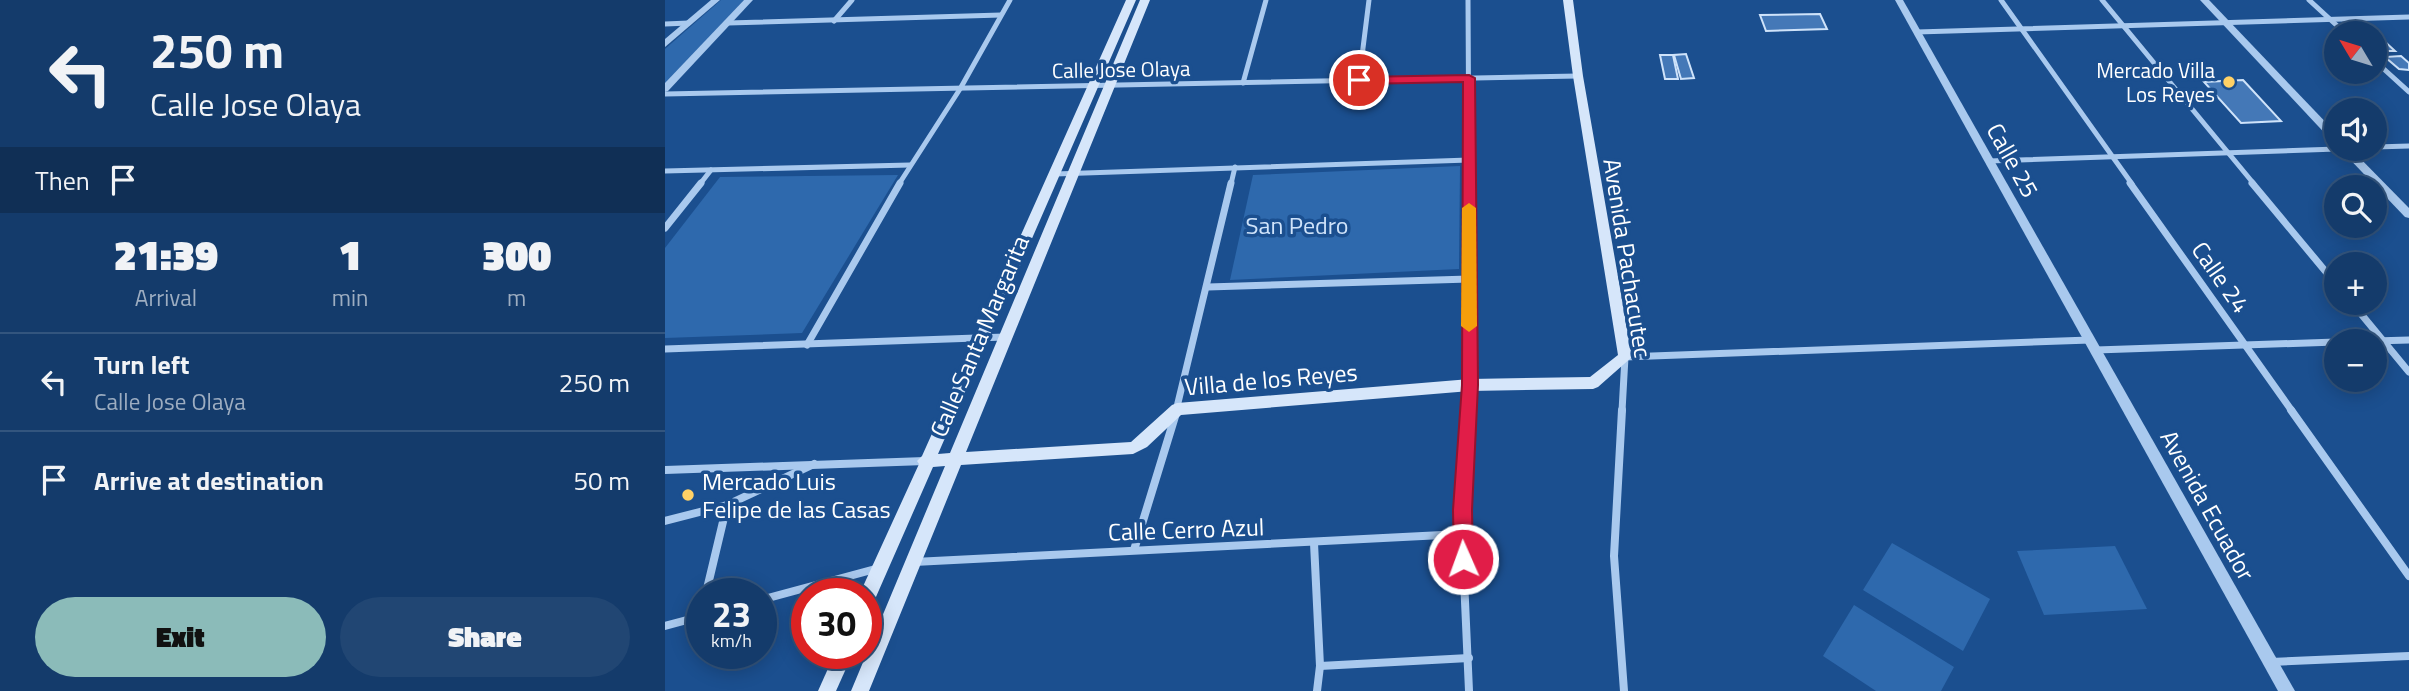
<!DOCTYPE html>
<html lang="en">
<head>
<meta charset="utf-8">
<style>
	:root { --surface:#143b6b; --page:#214673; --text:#f1f3f6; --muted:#9dadc1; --line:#33557e; --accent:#8bbbb9 }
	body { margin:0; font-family:"Titillium Web",sans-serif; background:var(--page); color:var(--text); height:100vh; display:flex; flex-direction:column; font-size:26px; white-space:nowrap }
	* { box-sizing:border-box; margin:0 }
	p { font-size:23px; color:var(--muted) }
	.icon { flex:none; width:38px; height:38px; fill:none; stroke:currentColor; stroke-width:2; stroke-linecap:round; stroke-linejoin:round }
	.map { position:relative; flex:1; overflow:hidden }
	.panel { display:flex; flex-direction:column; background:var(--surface); width:665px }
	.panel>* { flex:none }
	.guide { background:#143b6b; color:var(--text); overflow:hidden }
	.needle { width:46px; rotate:308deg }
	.tools { position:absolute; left:1659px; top:21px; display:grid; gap:14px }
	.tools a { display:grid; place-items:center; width:63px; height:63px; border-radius:50%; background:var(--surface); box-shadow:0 4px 18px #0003,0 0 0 2px var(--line); font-size:35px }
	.speed { position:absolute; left:21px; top:578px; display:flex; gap:14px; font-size:35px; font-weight:700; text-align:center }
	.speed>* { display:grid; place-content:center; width:91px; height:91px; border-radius:50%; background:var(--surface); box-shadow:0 4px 18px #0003,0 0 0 2px var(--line); line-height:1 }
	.speed small { font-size:18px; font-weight:400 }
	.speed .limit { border:10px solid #d22; background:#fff; color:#111 }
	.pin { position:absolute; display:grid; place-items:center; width:60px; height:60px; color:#fff; margin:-30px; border:4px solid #fff; border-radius:50%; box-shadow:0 2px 7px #0007 }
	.me { position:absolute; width:77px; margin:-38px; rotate:358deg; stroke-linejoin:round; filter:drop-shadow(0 0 5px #0008) }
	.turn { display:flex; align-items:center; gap:24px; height:147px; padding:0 35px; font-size:32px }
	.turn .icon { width:91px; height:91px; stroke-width:2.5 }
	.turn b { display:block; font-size:49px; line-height:60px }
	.then { display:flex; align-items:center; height:66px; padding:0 35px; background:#0003; gap:14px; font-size:26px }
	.eta { display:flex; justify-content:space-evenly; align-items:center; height:119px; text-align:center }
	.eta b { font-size:42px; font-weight:800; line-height:49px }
	.action { display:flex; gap:14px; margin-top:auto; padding:14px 35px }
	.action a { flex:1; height:80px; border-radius:42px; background:var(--accent); color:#111; font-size:28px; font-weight:800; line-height:80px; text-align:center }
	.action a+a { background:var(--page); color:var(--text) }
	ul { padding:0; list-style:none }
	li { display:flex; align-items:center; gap:21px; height:98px; padding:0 35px; border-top:2px solid var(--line) }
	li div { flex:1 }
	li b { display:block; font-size:26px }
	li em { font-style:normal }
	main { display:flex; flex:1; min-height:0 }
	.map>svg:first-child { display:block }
	.green { fill:#2e69ad }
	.building { fill:#4478b7; stroke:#cfe3fa; stroke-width:2 }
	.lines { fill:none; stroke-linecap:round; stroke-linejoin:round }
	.minor-far2 { stroke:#a9c9ee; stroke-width:5 }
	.minor-far1 { stroke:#a9c9ee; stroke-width:7 }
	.minor { stroke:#a9c9ee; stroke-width:8 }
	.tertiary { fill:#a9c9ee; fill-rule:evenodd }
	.secondary { fill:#d6e6fa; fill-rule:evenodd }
	.route { fill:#e11d48; stroke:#92132f; stroke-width:2 }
	.slow { fill:#f59e0b }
	.poi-dot { fill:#ffd166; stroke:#1b4f8f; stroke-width:2.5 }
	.labels { text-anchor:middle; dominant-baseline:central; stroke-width:7; stroke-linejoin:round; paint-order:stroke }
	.far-street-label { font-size:21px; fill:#fff; stroke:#1b4f8f }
	.far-poi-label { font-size:21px; fill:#fff; stroke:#1b4f8f; text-anchor:end }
	.street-label { font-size:24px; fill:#fff; stroke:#1b4f8f }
	.park-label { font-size:24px; fill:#cfe3fa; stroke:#1b4f8f }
	.poi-label { font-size:24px; fill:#fff; stroke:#1b4f8f; text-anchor:start }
</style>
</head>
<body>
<main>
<section class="panel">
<div class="guide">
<div class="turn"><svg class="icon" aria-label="left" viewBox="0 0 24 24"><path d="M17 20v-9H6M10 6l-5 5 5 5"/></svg><div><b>250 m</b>Calle Jose Olaya</div></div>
<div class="then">Then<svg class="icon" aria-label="arrive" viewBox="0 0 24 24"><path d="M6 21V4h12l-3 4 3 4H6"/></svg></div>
</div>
<div class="eta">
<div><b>21:39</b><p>Arrival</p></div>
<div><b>1</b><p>min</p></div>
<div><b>300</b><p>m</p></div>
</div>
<ul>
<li><svg class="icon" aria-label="left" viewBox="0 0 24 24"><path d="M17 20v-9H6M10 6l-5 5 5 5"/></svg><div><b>Turn left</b><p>Calle Jose Olaya</p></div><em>250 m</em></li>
<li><svg class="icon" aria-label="arrive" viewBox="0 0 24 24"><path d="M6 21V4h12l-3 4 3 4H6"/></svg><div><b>Arrive at destination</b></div><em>50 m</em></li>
</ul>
<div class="action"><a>Exit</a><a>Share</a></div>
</section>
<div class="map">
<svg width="1744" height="691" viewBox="0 0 1744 691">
	<rect width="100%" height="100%" fill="#1b4f8f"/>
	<g class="green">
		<polygon points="56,0 79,0 0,85 0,49"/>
		<polygon points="795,166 794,269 565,280 588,175"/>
		<polygon points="233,175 137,333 0,338 0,248 55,177"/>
		<polygon points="1227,543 1325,599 1298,651 1198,590"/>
		<polygon points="1450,546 1482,609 1379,615 1352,551"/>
		<polygon points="1189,605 1289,667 1276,691 1211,691 1158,656"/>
	</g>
	<g class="building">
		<polygon points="1155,14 1162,29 1101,31 1095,15"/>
		<polygon points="1704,27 1730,51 1716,51 1710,45 1710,33 1696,33 1690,28"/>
		<polygon points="1021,54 1029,78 1016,79 1009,55"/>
		<polygon points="995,55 1008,55 1013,79 1000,79"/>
		<polygon points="1736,56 1744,63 1744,70 1734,69 1720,57"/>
		<polygon points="1578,80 1616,121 1576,123 1539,82"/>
	</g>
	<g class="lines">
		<g class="minor-far2">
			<polyline points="803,0 804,184"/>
			<polyline points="1336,0 1467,184"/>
			<polyline points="1437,0 1589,184"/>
			<polyline points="1644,0 1680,33"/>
			<polyline points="169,21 187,0"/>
			<polyline points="63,23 336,15"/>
			<polyline points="0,24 24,23"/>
			<polyline points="1252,32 1744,17"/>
			<polyline points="1710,61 1744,92"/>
			<polyline points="694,80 704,0"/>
			<polyline points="578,83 601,0"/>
			<polyline points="0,94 913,76"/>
			<polyline points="1710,147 1744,146"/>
			<polyline points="1324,161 1672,149"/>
			<polyline points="0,171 245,165"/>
			<polyline points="390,174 804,160"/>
			<polyline points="35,184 46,170"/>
			<polyline points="234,184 295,89 345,0"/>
			<polyline points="566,184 570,167"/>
		</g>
		<g class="minor-far1">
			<polyline points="1465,183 1627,411"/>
			<polyline points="1587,183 1671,284"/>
			<polyline points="0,228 36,183"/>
			<polyline points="543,287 804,279"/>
			<polyline points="1687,303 1744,372"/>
			<polyline points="1709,341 1744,340"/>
			<polyline points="142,345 235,183"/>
			<polyline points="0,349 340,337"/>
			<polyline points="1431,350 1671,342"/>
			<polyline points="511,411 566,183"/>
			<polyline points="804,411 804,183"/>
			<polyline points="957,411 960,357 1425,340"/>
		</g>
		<g class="minor">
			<polyline points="804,410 797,534 804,691"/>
			<polyline points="957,410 949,556 959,691"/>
			<polyline points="1626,410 1744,576"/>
			<polyline points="0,470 260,461"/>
			<polyline points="0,521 62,505 149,464"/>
			<polyline points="649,543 655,666 652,691"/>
			<polyline points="469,550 512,410"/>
			<polyline points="249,562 797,534"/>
			<polyline points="41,593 62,505"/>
			<polyline points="96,600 214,568"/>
			<polyline points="0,626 37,616"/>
			<polyline points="1606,662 1744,656"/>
			<polyline points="655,666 804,658"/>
		</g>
		<g class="tertiary">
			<polygon points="46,0 55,0 0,47 0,39"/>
			<polygon points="79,0 88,0 3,91 0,92 0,83"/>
			<polygon points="1230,0 1238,0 1630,691 1613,691"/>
			<polygon points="1535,0 1544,0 1671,133 1671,142 1667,141"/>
			<polygon points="1675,149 1686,149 1744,208 1744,218 1740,217"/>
		</g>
		<g class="secondary">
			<polygon points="461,0 471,0 273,454 285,453 475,0 485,0 301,452 466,442 507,405 512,403 805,379 925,377 953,355 908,76 898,0 908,0 918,76 967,357 933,387 928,389 805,391 516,415 482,447 468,454 296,465 204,691 186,691 280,466 268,467 207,606 201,608 201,593 195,593 254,464 252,461 257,456"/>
			<polygon points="170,653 188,653 171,691 153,691"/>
		</g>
	</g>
	<polygon class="route" points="804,75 810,78 813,385 807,510 808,559 805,565 798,567 792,565 789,559 788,510 797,385 798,82 694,84 688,80 694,77"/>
	<polygon class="slow" points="804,203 811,208 812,326 804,332 796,326 797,208"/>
	<g class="poi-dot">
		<circle cx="1564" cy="82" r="7"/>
		<circle cx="23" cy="495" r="7"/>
	</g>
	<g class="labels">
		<g class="far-street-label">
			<text transform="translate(456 69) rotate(-1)">Calle Jose Olaya</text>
		</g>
		<g class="far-poi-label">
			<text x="1550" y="70">Mercado Villa<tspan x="1550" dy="24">Los Reyes</tspan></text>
		</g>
		<g class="street-label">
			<text transform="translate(1348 160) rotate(61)">Calle 25</text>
			<text transform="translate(963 258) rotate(81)">Avenida Pachacutec</text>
			<text transform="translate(1556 277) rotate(55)">Calle 24</text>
			<text transform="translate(314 336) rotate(-67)">Calle Santa Margarita</text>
			<text transform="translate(606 379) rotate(-5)">Villa de los Reyes</text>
			<text transform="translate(1543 505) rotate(61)">Avenida Ecuador</text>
			<text transform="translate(521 529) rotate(-2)">Calle Cerro Azul</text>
		</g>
		<g class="park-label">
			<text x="632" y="225">San Pedro</text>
		</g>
		<g class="poi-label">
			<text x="37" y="481">Mercado Luis<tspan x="37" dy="28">Felipe de las Casas</tspan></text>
		</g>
	</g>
</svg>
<div class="tools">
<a><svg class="needle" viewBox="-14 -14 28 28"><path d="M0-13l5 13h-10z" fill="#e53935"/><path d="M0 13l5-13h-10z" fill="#9dadc1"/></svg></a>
<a><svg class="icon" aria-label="sound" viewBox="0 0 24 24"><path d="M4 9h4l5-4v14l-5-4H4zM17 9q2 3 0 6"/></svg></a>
<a><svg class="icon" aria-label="search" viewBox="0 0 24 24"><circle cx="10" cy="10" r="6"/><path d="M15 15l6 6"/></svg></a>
<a>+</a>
<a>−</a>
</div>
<div class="speed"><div>23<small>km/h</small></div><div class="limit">30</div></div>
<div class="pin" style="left:694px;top:80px;background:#d93025"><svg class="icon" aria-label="arrive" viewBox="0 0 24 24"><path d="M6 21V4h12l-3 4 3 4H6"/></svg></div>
<svg class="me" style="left:798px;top:559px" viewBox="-20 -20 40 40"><circle r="17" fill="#e11d48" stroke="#fff" stroke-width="3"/><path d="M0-11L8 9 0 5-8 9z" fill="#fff"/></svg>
</div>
</main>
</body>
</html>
